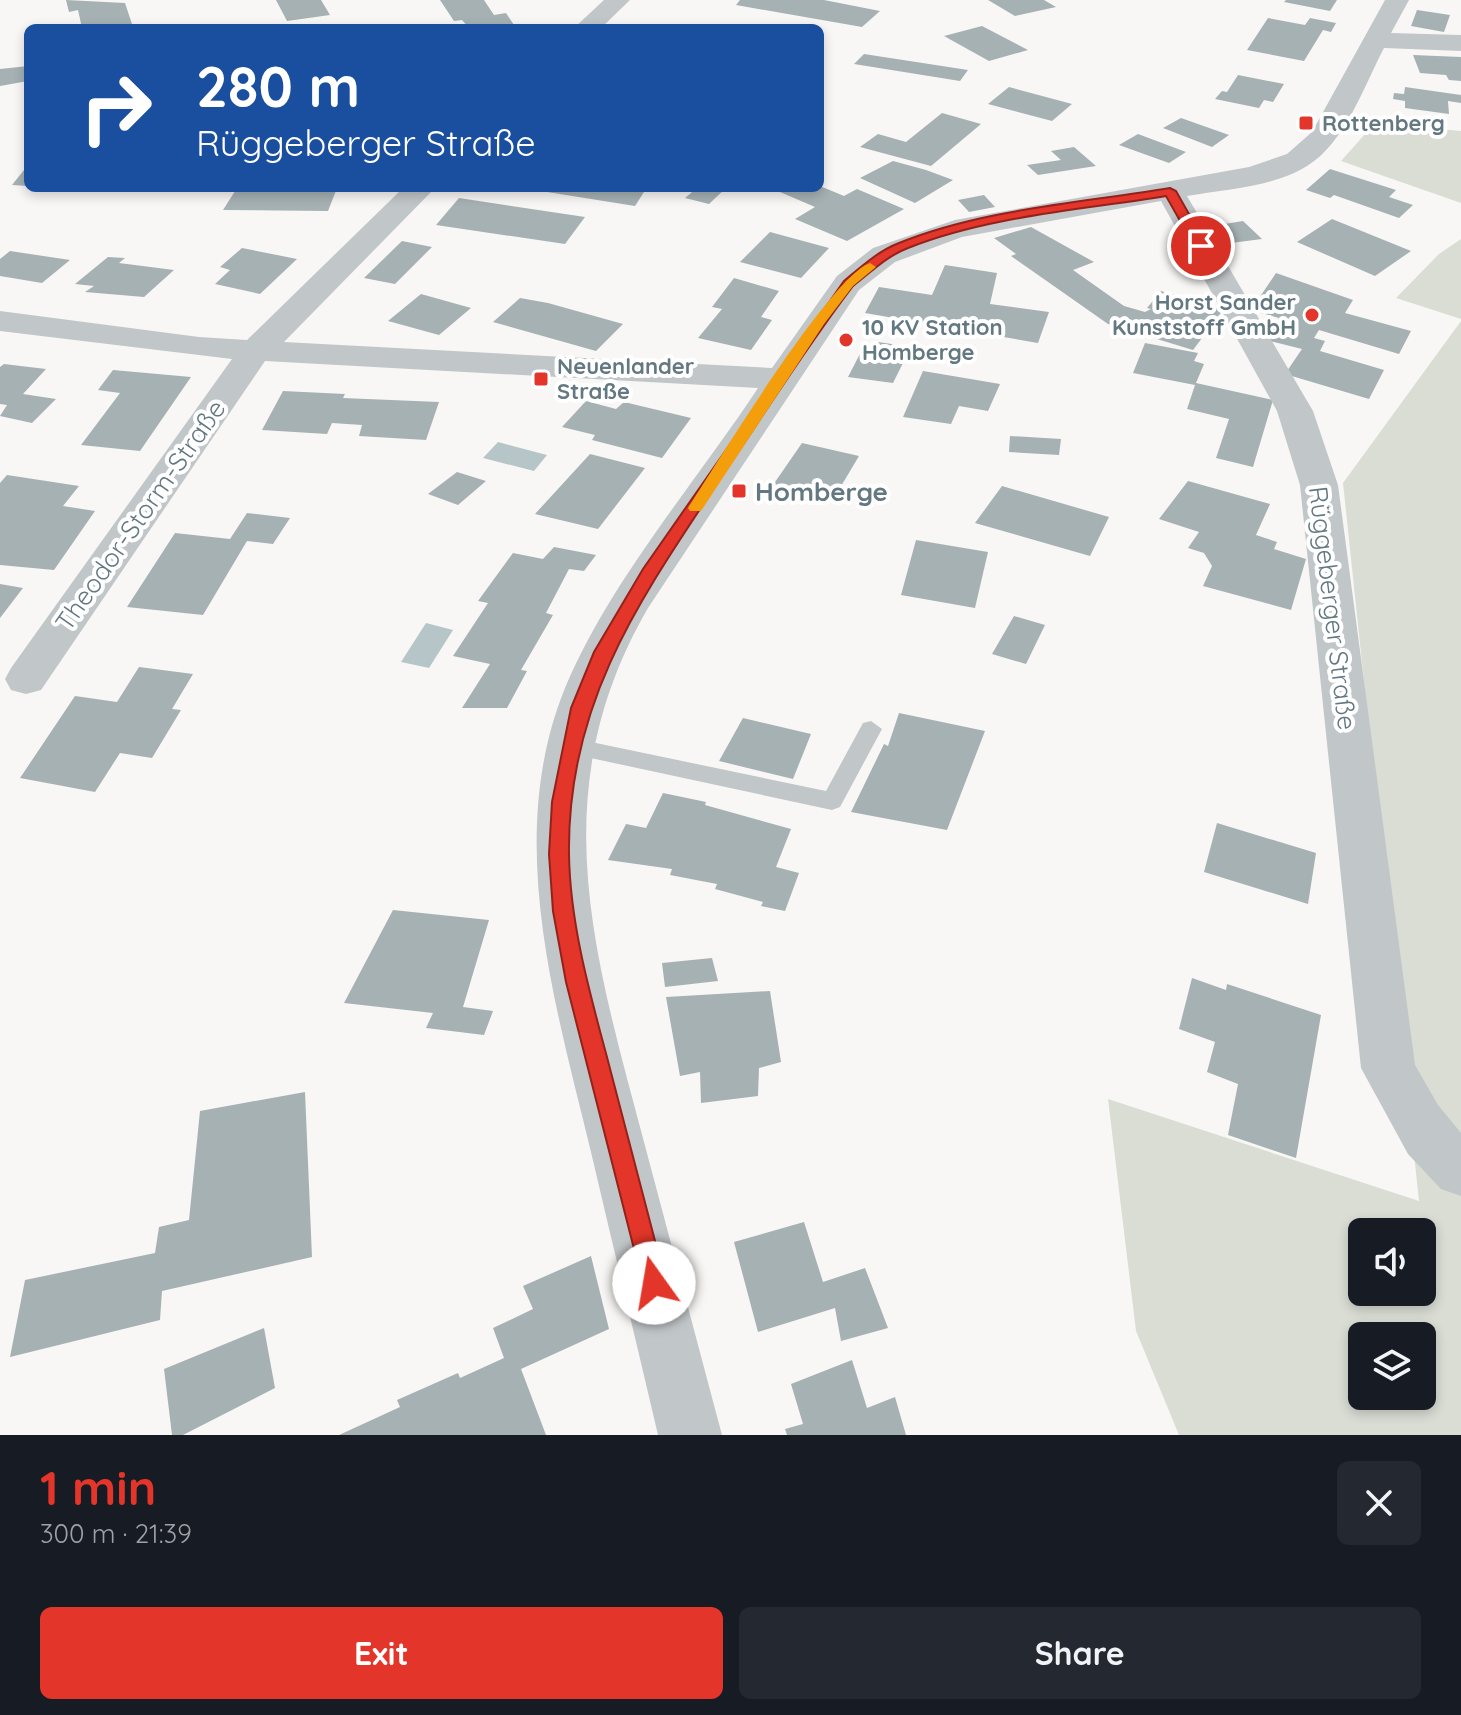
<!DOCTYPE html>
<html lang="en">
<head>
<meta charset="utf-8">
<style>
	:root { --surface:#171b24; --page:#242831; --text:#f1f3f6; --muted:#9ea1a6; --accent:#e33529 }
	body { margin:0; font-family:Quicksand,sans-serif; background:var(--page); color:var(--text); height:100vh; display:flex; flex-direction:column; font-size:30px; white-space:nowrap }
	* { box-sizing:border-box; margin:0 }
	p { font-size:26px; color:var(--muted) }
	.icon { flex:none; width:44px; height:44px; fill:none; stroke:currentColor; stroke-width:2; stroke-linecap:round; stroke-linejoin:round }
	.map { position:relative; height:1435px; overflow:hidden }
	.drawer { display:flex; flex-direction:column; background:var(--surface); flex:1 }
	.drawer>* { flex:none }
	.banner { position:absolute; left:24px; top:24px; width:800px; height:168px; border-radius:12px; box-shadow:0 4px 12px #0003; background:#1a4fa0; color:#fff; overflow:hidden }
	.tools { position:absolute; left:1348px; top:1218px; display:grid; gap:16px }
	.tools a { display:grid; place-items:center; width:88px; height:88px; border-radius:12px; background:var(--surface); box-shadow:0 4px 12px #0003; font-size:40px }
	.pin { position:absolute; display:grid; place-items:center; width:68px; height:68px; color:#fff; margin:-34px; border:4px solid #fff; border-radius:50%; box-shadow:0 2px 8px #0007 }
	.me { position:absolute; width:88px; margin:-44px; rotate:347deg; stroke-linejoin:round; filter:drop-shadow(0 0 6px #0008) }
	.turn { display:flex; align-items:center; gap:28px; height:168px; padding:0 40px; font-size:36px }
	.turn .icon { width:104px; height:104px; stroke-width:2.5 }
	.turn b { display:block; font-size:56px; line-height:68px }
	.round { display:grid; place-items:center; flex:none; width:84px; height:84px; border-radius:12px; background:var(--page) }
	.headline { display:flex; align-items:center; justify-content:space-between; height:136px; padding:0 40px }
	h1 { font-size:48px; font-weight:700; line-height:60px; color:var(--accent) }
	.cta { display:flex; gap:16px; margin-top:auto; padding:16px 40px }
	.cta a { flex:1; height:92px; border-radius:12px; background:var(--accent); color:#fff; font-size:32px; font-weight:700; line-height:92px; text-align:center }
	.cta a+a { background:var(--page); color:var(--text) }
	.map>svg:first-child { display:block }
	.green { fill:#d9ddd4; fill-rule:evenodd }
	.water { fill:#b6c6c8 }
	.building { fill:#a6b1b4 }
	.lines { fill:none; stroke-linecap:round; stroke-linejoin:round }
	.lane { fill:#c1c6c9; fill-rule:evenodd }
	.street { fill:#c1c6c9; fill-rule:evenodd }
	.route { fill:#e33529; stroke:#94221b; stroke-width:2 }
	.slow { fill:#f59e0b }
	.poi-dot { fill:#e33529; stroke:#fff; stroke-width:3 }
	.labels { text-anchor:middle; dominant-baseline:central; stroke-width:8; stroke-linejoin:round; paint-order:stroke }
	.far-poi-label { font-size:22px; font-weight:bold; fill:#637880; stroke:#fff; text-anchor:start }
	.poi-label { font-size:26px; font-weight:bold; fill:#637880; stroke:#fff; text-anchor:start }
	.street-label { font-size:26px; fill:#637880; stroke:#fff }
</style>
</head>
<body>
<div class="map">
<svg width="1461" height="1435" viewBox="0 0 1461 1435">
	<rect width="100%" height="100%" fill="#f8f7f5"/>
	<g class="green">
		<polygon points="1375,123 1461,131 1461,203 1341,161"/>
		<polygon points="1461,239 1461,319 1396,298 1439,254"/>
		<path d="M1461,321V1435H1179L1136,1331L1108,1099L1419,1201L1343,483ZM1362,1232H1422V1292H1362ZM1362,1336H1422V1396H1362Z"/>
	</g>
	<g class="water">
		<polygon points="498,442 547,455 534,471 483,458"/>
		<polygon points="426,623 453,630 429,668 401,662"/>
	</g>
	<g class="building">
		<polygon points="66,0 125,3 133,27 82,28 78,10 69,12"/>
		<polygon points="276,0 321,0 330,15 287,21"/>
		<polygon points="440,0 484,0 494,15 506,13 516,28 469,28 462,20 454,21"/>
		<polygon points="740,0 824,0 880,11 862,27 736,5"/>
		<polygon points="988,0 1044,0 1056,7 1015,16"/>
		<polygon points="1286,0 1337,0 1330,11 1284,2"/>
		<polygon points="1417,10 1450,15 1444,32 1411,26"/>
		<polygon points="1268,18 1305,25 1310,18 1336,23 1331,32 1323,30 1304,61 1247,50"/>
		<polygon points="982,26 1028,50 989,61 944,36"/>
		<polygon points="864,54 968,70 960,81 854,64"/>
		<polygon points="1413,55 1461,57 1461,81 1449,80 1446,75 1420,73"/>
		<polygon points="28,66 28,81 0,86 0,69"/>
		<polygon points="1238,75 1284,84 1273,102 1264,100 1259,108 1215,99 1222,91 1227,92"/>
		<polygon points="1009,87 1072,104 1052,121 988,104"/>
		<polygon points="1405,87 1461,95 1461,103 1448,101 1449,114 1405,108 1405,101 1393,99 1394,93 1404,94"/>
		<polygon points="942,113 981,124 931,166 860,147 878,134 906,142"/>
		<polygon points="1181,118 1229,135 1212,147 1163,128"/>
		<polygon points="1138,134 1186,152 1169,163 1119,145"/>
		<polygon points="1074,147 1096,166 1038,175 1027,165 1061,160 1051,151"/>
		<polygon points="893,161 926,170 953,180 915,203 860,178"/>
		<polygon points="28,165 28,186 12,185"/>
		<polygon points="1330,169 1396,190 1389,197 1413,205 1399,218 1334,195 1330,198 1306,190"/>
		<polygon points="820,186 844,196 857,189 904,209 847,241 795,219 815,207 780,192"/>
		<polygon points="237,188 337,188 328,211 223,210"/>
		<polygon points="522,188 618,188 644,192 635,206"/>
		<polygon points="697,188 726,188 709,204 685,198"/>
		<polygon points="984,195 995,207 969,212 958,200"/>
		<polygon points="459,198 585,217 565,244 436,225"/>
		<polygon points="1332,219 1411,251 1375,276 1297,242"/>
		<polygon points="1243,221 1262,239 1231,243 1212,226"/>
		<polygon points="1031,227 1094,262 1073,270 1124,306 1145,312 1151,309 1147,308 1161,291 1223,310 1193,350 1108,324 1011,256 1016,254 994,238"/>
		<polygon points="770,232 829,248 801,278 740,262"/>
		<polygon points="402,241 432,247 395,284 364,278"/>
		<polygon points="242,248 297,259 260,294 215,284 230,270 220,267"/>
		<polygon points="10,251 70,260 42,283 0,276 0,259"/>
		<polygon points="108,257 125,258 119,263 174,270 144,297 85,292 94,286 75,284"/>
		<polygon points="945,265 997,273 990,304 1049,312 1038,343 865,313 879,287 932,295"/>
		<polygon points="1276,273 1353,300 1345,313 1411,331 1399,354 1319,330 1314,338 1325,341 1320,351 1384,370 1369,399 1285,374 1302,349 1266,340 1279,318 1251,310"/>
		<polygon points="734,278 779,291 761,317 772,320 751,350 698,338 722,309 712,307"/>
		<polygon points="421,294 471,308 439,335 388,321"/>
		<polygon points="520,298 548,303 623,324 596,351 493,322"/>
		<polygon points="878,342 905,346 902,354 907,355 893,383 848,377 863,348 875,350"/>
		<polygon points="1145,343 1198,353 1194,361 1204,364 1196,383 1273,400 1253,467 1216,458 1229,419 1187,409 1195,385 1133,373"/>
		<polygon points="4,364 46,369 23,394 56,399 32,423 0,416 7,405 0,404 0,367"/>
		<polygon points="113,370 191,377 140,451 81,445 120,393 98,390"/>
		<polygon points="923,371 1000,384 988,411 959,406 951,424 903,417"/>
		<polygon points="283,391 345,394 343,398 439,402 426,440 359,436 362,425 332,423 327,434 262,430"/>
		<polygon points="586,401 616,409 624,402 691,418 662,458 592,440 595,435 562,427"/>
		<polygon points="1010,436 1061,439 1059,455 1009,452"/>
		<polygon points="802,443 859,456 834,498 773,485"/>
		<polygon points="590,454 645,468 598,529 535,514"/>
		<polygon points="457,472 486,481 458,505 428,494"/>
		<polygon points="7,475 79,486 63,506 95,511 54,570 0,565 0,483"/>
		<polygon points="1188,481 1270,504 1256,535 1277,542 1274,549 1306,559 1291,610 1203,586 1212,566 1204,553 1188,548 1199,532 1159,519"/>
		<polygon points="1002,486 1109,517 1090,556 975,523"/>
		<polygon points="247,513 290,518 273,544 247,541 203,615 127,607 175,533 230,539"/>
		<polygon points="916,540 988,552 975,608 901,595"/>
		<polygon points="554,547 596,555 584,571 569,569 546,613 553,615 521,670 527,671 507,708 462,708 490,664 453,656 488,603 478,601 513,553 543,559"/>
		<polygon points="0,584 23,588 0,618"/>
		<polygon points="1014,616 1045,625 1026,664 992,654"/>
		<polygon points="139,667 193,674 172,709 181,710 152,758 120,753 95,792 20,778 75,696 117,702"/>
		<polygon points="899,713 985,731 947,830 851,812 884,744 888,746"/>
		<polygon points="743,718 811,734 793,779 719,761"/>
		<polygon points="663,793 706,802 705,805 791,829 776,867 799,873 785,911 761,906 763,902 715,889 717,884 670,875 672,869 608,860 626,824 646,828"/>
		<polygon points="1217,823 1316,853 1308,904 1204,872"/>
		<polygon points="393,910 489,920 463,1007 493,1011 484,1035 426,1028 433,1013 344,1003"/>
		<polygon points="712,958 718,981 665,987 662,963"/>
		<polygon points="1192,978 1226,990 1227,984 1321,1015 1296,1158 1228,1135 1238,1084 1207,1072 1215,1042 1179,1029"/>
		<polygon points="770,991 781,1062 759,1068 758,1096 701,1103 700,1072 680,1076 666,997"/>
		<polygon points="305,1092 312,1257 162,1291 160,1320 10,1357 25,1280 155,1253 159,1227 189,1220 200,1111"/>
		<polygon points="804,1222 823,1282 865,1268 888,1328 841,1341 835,1308 758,1332 734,1242"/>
		<polygon points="591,1256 609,1329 521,1369 546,1435 339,1435 400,1407 397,1400 458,1373 460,1378 504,1358 493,1328 533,1309 523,1286"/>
		<polygon points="264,1328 275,1388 183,1435 172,1435 164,1369"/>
		<polygon points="852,1360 867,1408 895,1397 906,1435 787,1435 785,1429 803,1424 791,1384"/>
	</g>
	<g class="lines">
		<polygon class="lane" points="871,721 882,729 840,807 832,810 572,754 561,746 572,738 826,791 863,723"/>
		<g class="street">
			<polygon points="604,0 630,0 601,28 574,28"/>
			<path d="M1385,0H1409L1391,33L1461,35V51L1384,48C1364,86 1345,143 1307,166C1274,187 1225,189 1187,196L1313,411L1338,485L1415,1065L1438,1105L1461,1133V1196L1441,1189L1408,1154L1361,1068L1300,485L1277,411L1161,201L962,237L895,262L859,290L648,608C542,791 594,953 644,1142C670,1240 696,1337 722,1435H658C636,1341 613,1246 591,1152C555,1003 504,838 565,688C610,581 694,485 758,388L265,361L41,690L26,694L11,690L5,679L11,668L232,359L0,331V311L199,337L247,340L403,188H435L284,342L772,368L837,276L873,248L955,220L1249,167L1287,154L1312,132Z"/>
		</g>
	</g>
	<path class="route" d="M1170,188L1176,191L1207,246L1206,249H1196L1166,196C1082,210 988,216 908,248C887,256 871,272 853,286C808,345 768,408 726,470C644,594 567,698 569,854C570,924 590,994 608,1061C627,1135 647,1209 666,1283L662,1292L654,1295L645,1292L566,982L553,911L549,854L552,802L571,708L594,652L643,569L844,281C861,267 878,251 899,243C983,209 1081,203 1170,188Z"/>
	<path class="slow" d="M870,263L876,267L853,286L824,324L701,511H690L688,508C717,463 830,277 870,263Z"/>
	<g class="poi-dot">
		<rect x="1298" y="115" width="16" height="16" rx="4"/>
		<circle cx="1312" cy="315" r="8"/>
		<circle cx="846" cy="340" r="8"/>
		<rect x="533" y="371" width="16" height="16" rx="4"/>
		<rect x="731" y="483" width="16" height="16" rx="4"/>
	</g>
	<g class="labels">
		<g class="far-poi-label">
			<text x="1322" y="123">Rottenberg</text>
			<text x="1296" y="302" text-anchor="end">Horst Sander<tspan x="1296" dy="25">Kunststoff GmbH</tspan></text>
			<text x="862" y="327">10 KV Station<tspan x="862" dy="25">Homberge</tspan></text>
			<text x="557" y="366">Neuenlander<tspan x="557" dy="25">Straße</tspan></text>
		</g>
		<g class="poi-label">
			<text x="755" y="491">Homberge</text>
		</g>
		<g class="street-label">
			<text transform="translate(140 515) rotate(-55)">Theodor-Storm-Straße</text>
			<text transform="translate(1333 608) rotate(83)">Rüggeberger Straße</text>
		</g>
	</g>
</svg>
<div class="tools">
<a><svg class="icon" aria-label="sound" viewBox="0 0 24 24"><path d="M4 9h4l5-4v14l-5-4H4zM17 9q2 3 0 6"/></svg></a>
<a><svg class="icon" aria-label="layers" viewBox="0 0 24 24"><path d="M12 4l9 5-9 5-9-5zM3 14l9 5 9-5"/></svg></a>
</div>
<div class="pin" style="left:1201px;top:246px;background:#d93025"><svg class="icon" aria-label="arrive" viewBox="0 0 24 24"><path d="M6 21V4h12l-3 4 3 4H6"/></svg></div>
<svg class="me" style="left:654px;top:1283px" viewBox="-20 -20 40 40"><circle r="19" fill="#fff"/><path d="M0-13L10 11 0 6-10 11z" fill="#e33529"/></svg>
<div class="banner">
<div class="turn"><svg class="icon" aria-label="right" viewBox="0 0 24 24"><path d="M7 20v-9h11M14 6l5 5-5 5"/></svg><div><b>280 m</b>Rüggeberger Straße</div></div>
</div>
</div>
<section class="drawer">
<div class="headline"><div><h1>1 min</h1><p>300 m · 21:39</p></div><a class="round"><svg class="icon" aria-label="close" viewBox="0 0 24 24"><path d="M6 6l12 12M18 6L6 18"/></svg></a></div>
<div class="cta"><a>Exit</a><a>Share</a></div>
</section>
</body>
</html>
